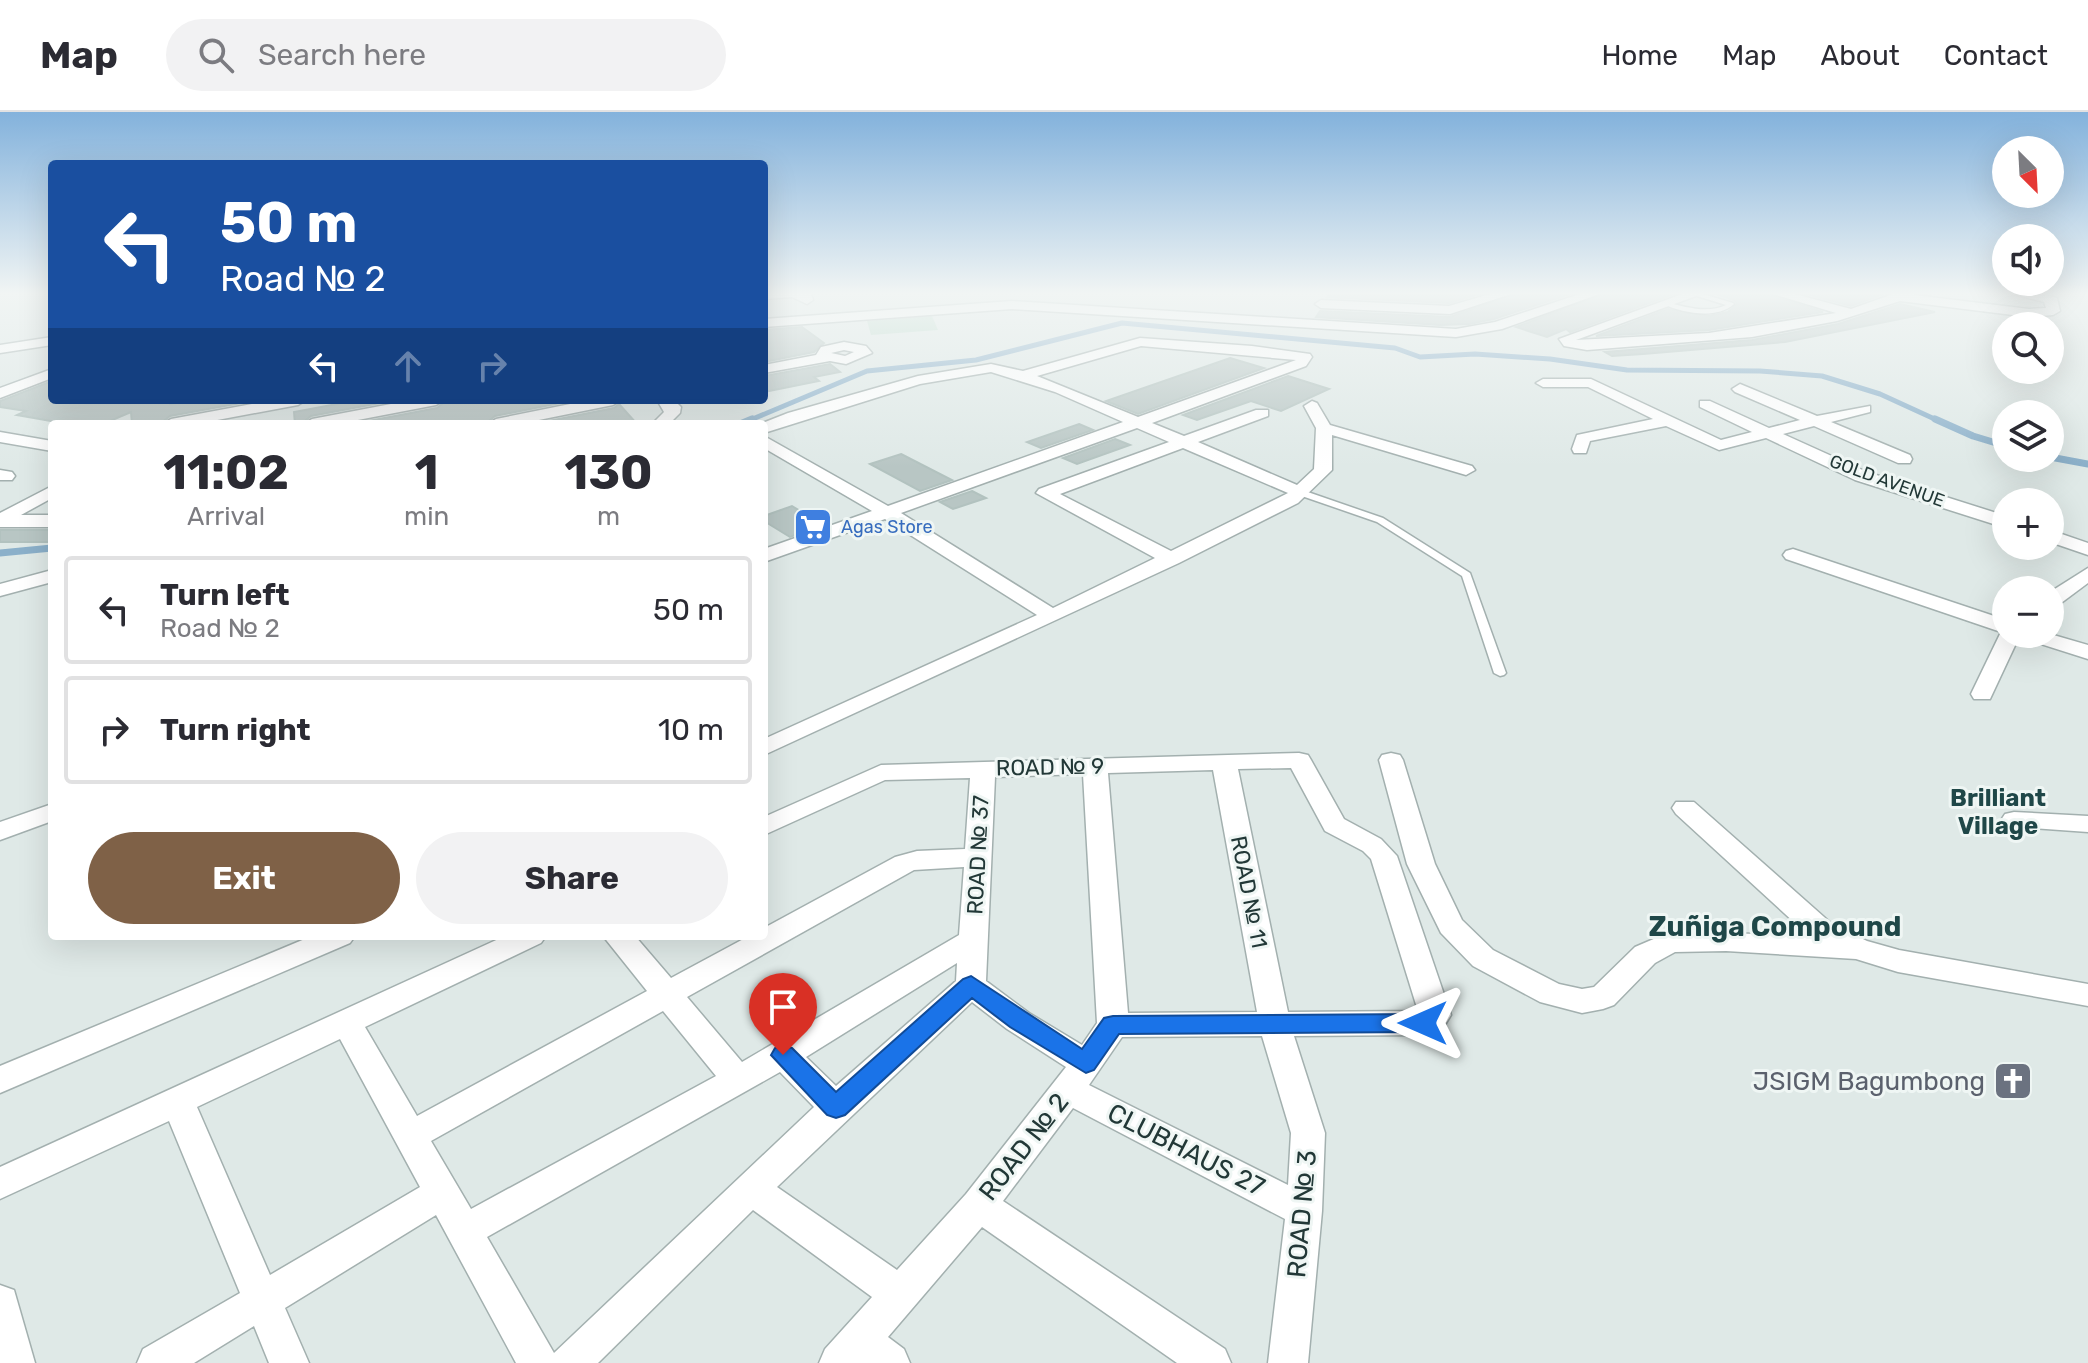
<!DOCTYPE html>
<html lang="en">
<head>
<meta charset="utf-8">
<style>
	:root { --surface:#fff; --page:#f2f2f3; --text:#2b2b33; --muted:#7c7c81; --line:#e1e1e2; --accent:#7f6147 }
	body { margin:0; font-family:Rubik,sans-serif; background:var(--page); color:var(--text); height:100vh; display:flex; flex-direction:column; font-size:30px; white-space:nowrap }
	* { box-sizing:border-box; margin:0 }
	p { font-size:26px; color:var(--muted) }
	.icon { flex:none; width:44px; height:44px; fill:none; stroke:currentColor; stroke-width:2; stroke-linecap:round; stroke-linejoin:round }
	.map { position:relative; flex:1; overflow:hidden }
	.panel { position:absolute; left:48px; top:308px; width:720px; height:520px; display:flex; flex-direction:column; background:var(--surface); border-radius:8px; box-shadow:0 8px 32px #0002 }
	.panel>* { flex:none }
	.guide { position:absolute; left:48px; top:48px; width:720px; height:244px; border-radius:8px; box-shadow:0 8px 32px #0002; background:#1a4fa0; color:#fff; overflow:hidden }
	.needle { width:52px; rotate:156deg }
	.controls { position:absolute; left:1992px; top:24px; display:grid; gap:16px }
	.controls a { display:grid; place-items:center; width:72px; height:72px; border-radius:50%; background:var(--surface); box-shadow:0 8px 32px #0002; font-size:40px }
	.pin { position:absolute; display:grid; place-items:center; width:68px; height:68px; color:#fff; margin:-82px -34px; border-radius:50% 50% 50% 0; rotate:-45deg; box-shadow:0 0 8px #0007 }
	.pin .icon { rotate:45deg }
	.me { position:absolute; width:88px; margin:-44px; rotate:270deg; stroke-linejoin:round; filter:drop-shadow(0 0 6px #0008) }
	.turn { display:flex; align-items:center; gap:28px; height:168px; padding:0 40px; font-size:36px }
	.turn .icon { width:104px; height:104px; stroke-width:2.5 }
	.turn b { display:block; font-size:56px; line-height:68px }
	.lanes { display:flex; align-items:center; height:76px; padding:0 40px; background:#0003; justify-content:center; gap:40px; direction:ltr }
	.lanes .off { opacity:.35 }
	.eta { display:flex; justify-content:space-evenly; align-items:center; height:136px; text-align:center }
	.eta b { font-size:48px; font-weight:700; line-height:56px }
	.cta { display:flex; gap:16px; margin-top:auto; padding:16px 40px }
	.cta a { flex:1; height:92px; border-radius:48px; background:var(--accent); color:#fff; font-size:32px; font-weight:700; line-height:92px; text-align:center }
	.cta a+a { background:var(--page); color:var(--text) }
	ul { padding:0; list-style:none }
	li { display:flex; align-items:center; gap:24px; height:108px; margin:0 16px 12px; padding:0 24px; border:4px solid var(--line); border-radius:8px }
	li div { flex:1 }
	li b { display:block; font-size:30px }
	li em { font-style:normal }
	header { display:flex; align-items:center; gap:48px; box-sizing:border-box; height:112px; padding:0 40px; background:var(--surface); border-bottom:2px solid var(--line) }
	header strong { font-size:38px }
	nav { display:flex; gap:44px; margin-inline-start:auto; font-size:28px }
	.search { width:560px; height:72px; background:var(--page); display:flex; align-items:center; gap:20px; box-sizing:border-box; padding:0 28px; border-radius:44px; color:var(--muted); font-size:30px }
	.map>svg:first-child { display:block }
	.green { fill:#b9d9ca }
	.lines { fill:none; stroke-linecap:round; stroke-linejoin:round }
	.stream-far1 { stroke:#8bb0ca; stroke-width:5 }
	.stream { stroke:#8bb0ca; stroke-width:7 }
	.building { fill:#b8c6c4; stroke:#b2c2bf; stroke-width:2 }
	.lane-casing { stroke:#a3b0af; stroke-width:3 }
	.street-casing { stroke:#a3b0af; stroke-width:3 }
	.lane { fill:#fff; fill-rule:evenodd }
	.street { fill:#fff; fill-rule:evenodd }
	.route { fill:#1a73e8; stroke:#114b97; stroke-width:2 }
	.labels { text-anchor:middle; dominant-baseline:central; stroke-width:6; stroke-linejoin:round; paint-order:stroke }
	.far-street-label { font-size:18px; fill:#223837; stroke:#eff6f4 }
	.far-shop-label { font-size:18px; fill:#366cbe; stroke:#eff6f4; text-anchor:start }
	.street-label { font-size:22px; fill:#223837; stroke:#eff6f4 }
	.neighbourhood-label { font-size:24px; font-weight:bold; fill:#1f4748; stroke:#eff6f4 }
	.near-worship-label { font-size:26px; fill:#5b616d; stroke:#eff6f4; text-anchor:end }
	.near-street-label { font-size:26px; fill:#223837; stroke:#eff6f4 }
	.near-neighbourhood-label { font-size:28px; font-weight:bold; fill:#1f4748; stroke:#eff6f4 }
</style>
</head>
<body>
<header>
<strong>Map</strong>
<div class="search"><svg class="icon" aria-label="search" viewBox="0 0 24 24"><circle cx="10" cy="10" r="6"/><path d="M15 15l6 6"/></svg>Search here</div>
<nav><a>Home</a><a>Map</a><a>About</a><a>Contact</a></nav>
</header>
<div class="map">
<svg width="2088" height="1251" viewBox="0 0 2088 1251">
	<rect width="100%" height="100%" fill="#dfe9e7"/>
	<polygon class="green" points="932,204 938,218 871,223 867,209"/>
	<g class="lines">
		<polyline class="stream-far1" points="748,309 867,259 976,248 1122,211 1395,236 1420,245 1475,242 1550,247 1627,258 1760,259 1822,264 1880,282 1939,309"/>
		<g class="stream">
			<polyline points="1935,307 1973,324 2006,334"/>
			<polyline points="740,312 752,307"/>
			<polyline points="2050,345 2088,352"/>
			<polyline points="0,441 52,436"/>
		</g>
	</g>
	<g class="building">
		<polygon points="1330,180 1486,180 1449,191 1327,185"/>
		<polygon points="1520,180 1576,180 1494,207 1469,212 1440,213 1316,205 1320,199 1450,205"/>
		<polygon points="1608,180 1679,180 1570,220 1566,217 1547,225 1516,215"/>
		<polygon points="1710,180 1763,180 1823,200 1709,218 1596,224 1668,197 1709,204 1728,200 1737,192 1734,188"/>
		<polygon points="1799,180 1868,180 1881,183 1851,194"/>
		<polygon points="1900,192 1935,200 1785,230 1643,242 1612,244 1605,240 1752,228 1838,212"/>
		<polygon points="802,215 824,231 814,240 764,250 764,218"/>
		<polygon points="1230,246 1264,256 1138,302 1106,289"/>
		<polygon points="830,252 840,260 814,265 819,269 764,280 764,264"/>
		<polygon points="1288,264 1329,277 1281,299 1251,289 1197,308 1183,303"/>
		<polygon points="52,269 52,289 169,288 170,292 196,288 240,288 241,291 170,304 160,312 132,312 131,300 103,312 68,312 17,303 26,299 0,295 0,289"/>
		<polygon points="358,288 396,288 311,304 301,312 295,312 294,300"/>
		<polygon points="447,288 575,288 495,304 485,312 353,312 437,296"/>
		<polygon points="619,292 637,312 534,312 614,296"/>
		<polygon points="1079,312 1093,318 1041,336 1027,330"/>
		<polygon points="1115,327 1130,333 1077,352 1063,346"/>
		<polygon points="901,342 952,368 920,379 870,352"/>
		<polygon points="972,379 986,386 953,397 940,390"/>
		<polygon points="792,394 823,413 790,425 764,409 764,404"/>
		<rect x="0" y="418" width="52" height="12"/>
	</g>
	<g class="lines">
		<defs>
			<g id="lane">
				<path d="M1696,180L1733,191L1734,192C1716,208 1683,201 1663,192L1666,190C1685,195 1708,202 1726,193L1694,183V181Z"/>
				<polygon points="1299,377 1383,406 1470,461 1506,561 1504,563 1500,564 1494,561 1462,464 1377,410 1296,382 1296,378"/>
			</g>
			<g id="street">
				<polygon points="764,180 811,182 813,188 807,192 792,185 764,187"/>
				<polygon points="1497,180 1517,180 1450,202 1321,196 1315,192 1321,188 1449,194"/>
				<polygon points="1586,180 1605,180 1502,217 1456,225 1012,197 764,215 764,207 1012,189 1456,217 1495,210"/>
				<polygon points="1688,180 1707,180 1576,228 1709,221 1836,201 1766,180 1787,180 1851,197 1899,180 1916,180 1914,183 2029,197 2046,196 2044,190 2005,180 2032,180 2057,186 2060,199 2053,203 2029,205 1900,189 1837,209 1752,225 1587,238 1564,234 1559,227"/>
				<polygon points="52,225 52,233 0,241 0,233"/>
				<path d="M1140,226L1252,234L1310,242L1312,245L1306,254L1152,311L1184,324L1256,298H1268V304L1198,330L1297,373L1314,357L1316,316L1304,294L1312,289L1317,291L1330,313L1472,354L1475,358L1466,363L1332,323V358L1298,391L1179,451L764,643V627L1037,503L885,407L764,450V437L872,399L764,336V324L888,394L1123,310L1055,280L991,260L920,272L764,321V312H760L788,301L918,264L991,252L1023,259ZM1141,234L1296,248L1138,305L1037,264ZM1137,316L1169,330L1039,377L1036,381L1155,446L1053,496L901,401ZM1183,336L1288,381L1171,439L1060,382Z"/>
				<path d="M844,230L866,234L872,241L846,252L830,249L764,261V253L816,243L821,235ZM844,238L854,240L845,244L831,241Z"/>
				<polygon points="52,257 52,266 0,286 0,276"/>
				<polygon points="1591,267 1721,328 1752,320 1700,295 1700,289 1710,289 1769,316 1800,308 1735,280 1732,277 1740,272 1817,304 1870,294 1870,300 1831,310 1910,343 1912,347 1910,351 1898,351 1814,314 1783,322 1867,360 2006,404 2006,416 1855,368 1766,326 1719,338 1666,314 1590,329 1586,341 1574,341 1572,337 1577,323 1653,307 1588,275 1543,275 1536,271 1543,267"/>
				<polygon points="273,288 306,288 298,293 196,312 163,312 171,307"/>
				<polygon points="412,288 444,288 436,293 337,312 304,312 312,307"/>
				<polygon points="590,288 621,288 613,293 519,312 488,312 496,307"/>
				<polygon points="657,288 674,288 681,295 680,301 669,312 652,312 664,300"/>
				<polygon points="0,320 52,329 52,339 0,330"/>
				<polygon points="0,358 12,360 15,364 12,368 0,368"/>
				<polygon points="52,374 52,386 21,403 52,403 52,415 0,415 0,401"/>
				<polygon points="2050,418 2088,431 2088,443 2050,430"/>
				<polygon points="1793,437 2006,508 2006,522 2050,522 2088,533 2088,547 2019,525 1990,587 1974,587 1971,582 2001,520 1786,447 1783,443 1786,439"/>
				<polygon points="2088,456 2088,471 2057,494 2050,496 2050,480"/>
				<polygon points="52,458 52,470 0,484 0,472"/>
				<path d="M1299,641L1308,643L1311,648L1344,707L1381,727L1397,744L1451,903L1443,916L1423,923L1294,924L1325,1021L1322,1099L1308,1251H1268L1285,1107L1073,996L1003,1089L1225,1237L1231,1251H1177L982,1115L888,1225L904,1237L910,1251H819L825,1237L872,1185L753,1098L598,1251H516L436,1103L285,1196L309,1251H269L254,1214L194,1251H137L143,1237L240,1181L169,1009L0,1087V1055L505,824H546L541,831L365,915L417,1004L647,879L603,824H635L671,866L749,824H764V816L895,745L917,739L965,737L970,666L885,668L764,723V705L881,653ZM1291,656L1325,719L1363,739L1371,747L1418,899L1288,900L1238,657ZM1213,658L1257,900L1128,901L1108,661ZM1083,662L1097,911L1082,933L1029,901L986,869L995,665ZM964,755L959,823L742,950L687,885L914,758ZM957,851L956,869L836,974L806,945ZM972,890L1007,917L1066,955L966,1082L897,1158L777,1075ZM663,899L716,964L471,1097L431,1029ZM1262,924L1291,1021L1288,1073L1089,973L1122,925ZM340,927L420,1075L270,1163L197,995ZM780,960L814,995L554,1241L487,1125Z"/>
				<polygon points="1391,641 1400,643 1403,648 1435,752 1462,808 1493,838 1559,872 1582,877 1594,875 1635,835 1670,820 1808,823 1676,702 1672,696 1676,690 1694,690 1832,812 1867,829 1899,838 2088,872 2088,894 1898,860 1856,847 1726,839 1675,840 1655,851 1614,893 1603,897 1582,901 1540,890 1473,854 1441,821 1407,752 1379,648 1382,643"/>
				<polygon points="52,692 52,709 0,728 0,710"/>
				<polygon points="2014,700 2088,704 2088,720 2005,714 2001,708 2005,702"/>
				<polygon points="312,824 355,824 350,831 0,981 0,954"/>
				<polygon points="0,1173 14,1178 35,1251 0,1251"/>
			</g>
		</defs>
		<use href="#lane" class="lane-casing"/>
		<use href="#street" class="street-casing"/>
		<use href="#lane" class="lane"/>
		<use href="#street" class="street"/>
	</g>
	<linearGradient id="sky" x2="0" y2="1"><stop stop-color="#83b2dc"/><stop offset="0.51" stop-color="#f1f5f4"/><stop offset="1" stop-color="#f1f5f4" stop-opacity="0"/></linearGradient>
	<rect width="2088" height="355" fill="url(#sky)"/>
	<polygon class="route" points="971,864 1082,937 1104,906 1113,904 1423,902 1432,904 1435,911 1432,917 1423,920 1119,922 1094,958 1086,961 1010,915 972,886 845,1003 836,1006 827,1003 771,943 775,936 783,934 792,936 836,980 963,867"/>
	<defs>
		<symbol id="supermarket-square" viewBox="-11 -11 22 22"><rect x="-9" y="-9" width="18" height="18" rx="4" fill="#3f7fe0" stroke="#eff6f4"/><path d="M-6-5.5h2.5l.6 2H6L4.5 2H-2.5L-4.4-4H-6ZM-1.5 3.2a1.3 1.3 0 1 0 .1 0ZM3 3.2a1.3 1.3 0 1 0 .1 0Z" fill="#fff"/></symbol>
		<symbol id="church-square" viewBox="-11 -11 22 22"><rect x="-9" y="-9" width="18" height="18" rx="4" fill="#6b7280" stroke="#eff6f4"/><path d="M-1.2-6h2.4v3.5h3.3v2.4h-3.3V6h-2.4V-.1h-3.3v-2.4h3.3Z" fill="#fff"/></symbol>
	</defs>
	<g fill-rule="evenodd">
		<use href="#supermarket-square" x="791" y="393" width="44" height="44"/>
		<use href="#church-square" x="1991" y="947" width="44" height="44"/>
	</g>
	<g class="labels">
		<g class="far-street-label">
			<text transform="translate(1887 369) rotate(20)">GOLD AVENUE</text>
		</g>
		<g class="far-shop-label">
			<text x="841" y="415">Agas Store</text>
		</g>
		<g class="street-label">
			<text transform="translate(1050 655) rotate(-1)">ROAD № 9</text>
			<text transform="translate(978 743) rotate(-87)">ROAD № 37</text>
			<text transform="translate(1249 780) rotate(79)">ROAD № 11</text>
		</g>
		<g class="neighbourhood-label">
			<text x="1998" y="686">Brilliant<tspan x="1998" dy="28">Village</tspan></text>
		</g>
		<g class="near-worship-label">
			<text x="1985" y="969">JSIGM Bagumbong</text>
		</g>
		<g class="near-street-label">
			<text transform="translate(1024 1035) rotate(-52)">ROAD № 2</text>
			<text transform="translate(1186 1038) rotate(27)">CLUBHAUS 27</text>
			<text transform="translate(1302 1102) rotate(-85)">ROAD № 3</text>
		</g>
		<g class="near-neighbourhood-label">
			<text x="1775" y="814">Zuñiga Compound</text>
		</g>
	</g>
</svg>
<div class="controls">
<a><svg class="needle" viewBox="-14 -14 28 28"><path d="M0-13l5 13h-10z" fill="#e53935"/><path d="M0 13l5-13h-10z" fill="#7c7c81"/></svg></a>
<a><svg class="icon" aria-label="sound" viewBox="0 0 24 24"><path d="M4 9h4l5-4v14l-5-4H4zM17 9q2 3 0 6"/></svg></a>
<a><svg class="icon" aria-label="search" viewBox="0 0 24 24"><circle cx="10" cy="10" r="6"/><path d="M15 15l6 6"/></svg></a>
<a><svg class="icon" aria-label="layers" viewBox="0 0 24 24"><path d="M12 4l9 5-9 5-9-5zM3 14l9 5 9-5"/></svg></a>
<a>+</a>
<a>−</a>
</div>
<div class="pin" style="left:783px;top:943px;background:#d93025"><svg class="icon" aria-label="arrive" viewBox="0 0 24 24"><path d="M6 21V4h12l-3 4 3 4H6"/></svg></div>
<svg class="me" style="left:1423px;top:911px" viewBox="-20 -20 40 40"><path d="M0-17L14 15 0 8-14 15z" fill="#1a73e8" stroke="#fff" stroke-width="4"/></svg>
<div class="guide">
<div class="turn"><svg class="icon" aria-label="left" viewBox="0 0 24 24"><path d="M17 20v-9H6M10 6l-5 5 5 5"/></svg><div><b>50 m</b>Road № 2</div></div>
<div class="lanes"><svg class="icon" aria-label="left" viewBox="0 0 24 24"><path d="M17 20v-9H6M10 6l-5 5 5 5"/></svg><svg class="icon off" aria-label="ahead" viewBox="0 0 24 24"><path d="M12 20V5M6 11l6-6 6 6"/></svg><svg class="icon off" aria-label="right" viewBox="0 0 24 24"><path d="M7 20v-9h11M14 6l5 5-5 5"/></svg></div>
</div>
<section class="panel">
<div class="eta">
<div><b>11:02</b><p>Arrival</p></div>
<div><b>1</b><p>min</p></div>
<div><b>130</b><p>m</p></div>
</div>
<ul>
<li><svg class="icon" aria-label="left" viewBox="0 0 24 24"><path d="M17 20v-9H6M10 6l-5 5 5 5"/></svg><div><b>Turn left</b><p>Road № 2</p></div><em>50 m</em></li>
<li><svg class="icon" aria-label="right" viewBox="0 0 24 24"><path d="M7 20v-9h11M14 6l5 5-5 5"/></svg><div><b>Turn right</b></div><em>10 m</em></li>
</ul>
<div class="cta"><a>Exit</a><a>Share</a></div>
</section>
</div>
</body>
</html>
